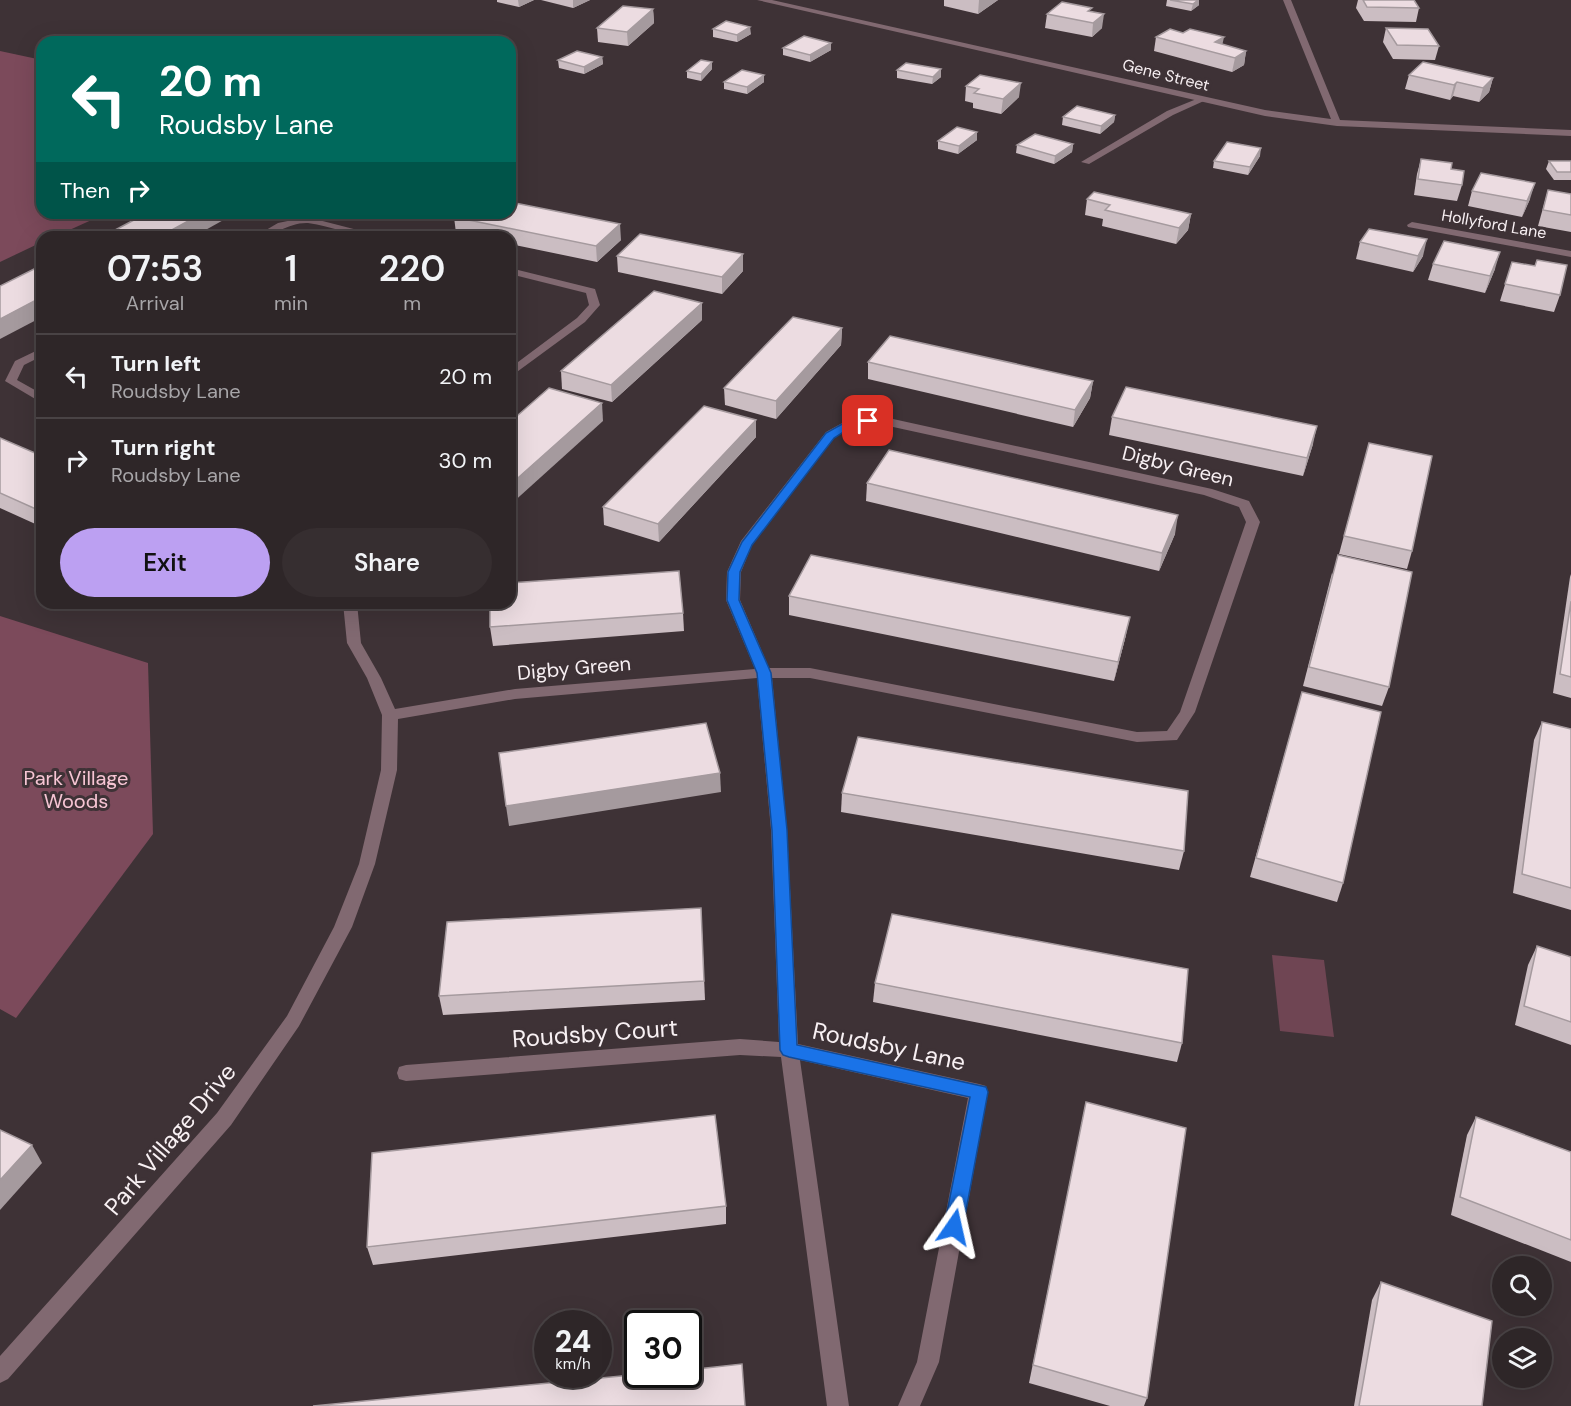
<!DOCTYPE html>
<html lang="en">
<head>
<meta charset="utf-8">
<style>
	:root { --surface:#2e2628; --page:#362e30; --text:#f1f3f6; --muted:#a7a5a8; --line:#494345; --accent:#bca0f2 }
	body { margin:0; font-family:"DM Sans",sans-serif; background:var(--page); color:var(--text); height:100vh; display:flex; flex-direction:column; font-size:22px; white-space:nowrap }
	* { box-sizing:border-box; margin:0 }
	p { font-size:20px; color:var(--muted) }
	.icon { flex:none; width:33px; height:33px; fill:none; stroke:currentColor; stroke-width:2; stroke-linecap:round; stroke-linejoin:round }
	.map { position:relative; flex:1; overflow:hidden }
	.details { position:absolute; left:36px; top:231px; width:480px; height:378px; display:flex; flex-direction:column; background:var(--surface); border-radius:18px; box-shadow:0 6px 24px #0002,0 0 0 2px var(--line) }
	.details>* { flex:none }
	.hud { position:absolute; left:36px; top:36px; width:480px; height:183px; border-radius:18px; box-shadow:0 6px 24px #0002,0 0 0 2px var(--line); background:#00695c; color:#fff; overflow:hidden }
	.tools { position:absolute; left:1492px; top:1256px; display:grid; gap:12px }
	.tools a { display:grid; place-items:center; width:60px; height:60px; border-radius:50%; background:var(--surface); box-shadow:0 6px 24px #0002,0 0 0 2px var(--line); font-size:30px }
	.speed { position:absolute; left:534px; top:1310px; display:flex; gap:12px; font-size:30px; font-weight:700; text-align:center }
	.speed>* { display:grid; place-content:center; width:78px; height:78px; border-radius:50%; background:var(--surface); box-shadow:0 6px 24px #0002,0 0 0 2px var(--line); line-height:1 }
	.speed small { font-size:15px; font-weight:400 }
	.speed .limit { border:3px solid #111; border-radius:9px; background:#fff; color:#111 }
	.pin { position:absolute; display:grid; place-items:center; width:51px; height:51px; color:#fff; margin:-26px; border-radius:12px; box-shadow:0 3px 9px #0006 }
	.me { position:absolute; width:66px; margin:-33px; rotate:11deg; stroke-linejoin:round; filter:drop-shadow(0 0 4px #0008) }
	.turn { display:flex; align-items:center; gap:21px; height:126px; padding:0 24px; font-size:27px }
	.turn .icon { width:78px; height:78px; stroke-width:2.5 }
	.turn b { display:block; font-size:42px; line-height:51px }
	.then { display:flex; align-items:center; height:57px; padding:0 24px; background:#0003; gap:12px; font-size:22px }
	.eta { display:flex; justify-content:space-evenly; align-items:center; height:102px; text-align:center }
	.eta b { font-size:36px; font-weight:600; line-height:42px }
	.button { display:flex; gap:12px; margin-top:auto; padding:12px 24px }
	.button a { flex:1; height:69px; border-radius:36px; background:var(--accent); color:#111; font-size:24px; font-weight:600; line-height:69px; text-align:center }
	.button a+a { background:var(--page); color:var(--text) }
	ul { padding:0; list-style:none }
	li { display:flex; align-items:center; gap:18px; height:84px; padding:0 24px; border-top:2px solid var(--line) }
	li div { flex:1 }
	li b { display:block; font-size:22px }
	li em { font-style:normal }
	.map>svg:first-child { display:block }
	.green { fill:#6f4553 }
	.forest { fill:#7c4a5b }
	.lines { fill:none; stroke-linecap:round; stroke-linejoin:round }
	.service { fill:#816971; fill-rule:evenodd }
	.minor { fill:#816971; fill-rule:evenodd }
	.wall { fill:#cbbdc2 }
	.shaded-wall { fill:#a59a9e }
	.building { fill:#ecdce1; stroke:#a59a9e; stroke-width:1.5 }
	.route { fill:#1a73e8; stroke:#114b97; stroke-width:1.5 }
	.labels { text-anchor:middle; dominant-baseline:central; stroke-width:6; stroke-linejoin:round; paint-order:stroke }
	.far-street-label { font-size:16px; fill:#f8f0f3; stroke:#3e3236 }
	.street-label { font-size:20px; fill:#f8f0f3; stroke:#3e3236 }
	.park-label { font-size:20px; fill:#f7c5d4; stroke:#3e3236 }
	.near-street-label { font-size:24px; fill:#f8f0f3; stroke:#3e3236 }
</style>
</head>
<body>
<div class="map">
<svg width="1571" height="1406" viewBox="0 0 1571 1406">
	<rect width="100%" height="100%" fill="#3e3236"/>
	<polygon class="green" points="1272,955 1324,960 1334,1037 1280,1031"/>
	<g class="forest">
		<polygon points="0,51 42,60 42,213 107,213 54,237 42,237 42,242 0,262"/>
		<polygon points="0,616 148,663 153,834 16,1018 0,1009"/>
	</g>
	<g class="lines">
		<polygon class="service" points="1199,98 1206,100 1173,115 1089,164 1081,162 1167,111"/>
		<g class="minor">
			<polygon points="757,0 772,0 1265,110 1331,119 1283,0 1291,0 1340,120 1571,130 1571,136 1337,126 1265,116"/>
			<path d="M307,217L377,235L378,237C353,237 332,226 308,223C289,222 273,237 254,237L278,223Z"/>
			<polygon points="1412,222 1571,251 1571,257 1408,227 1407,225"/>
			<polygon points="510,268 595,289 600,305 585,322 510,377 510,368 577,318 589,305 586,293 510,274"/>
			<polygon points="42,348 42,356 24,365 17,380 42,394 42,403 5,381 15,361"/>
			<path d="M853,417H884L1212,489L1249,501L1260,522L1195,712L1177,740L1137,742L810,678H772L787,830L798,1044L979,1084L986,1086L988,1092L939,1362L920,1406H898L917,1362L968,1098L800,1060L849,1406H827L781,1057L740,1055L406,1081L399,1079L397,1073L399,1067L406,1065L740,1039L779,1042L771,830L757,678L515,699L398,719L397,770L375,864L352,927L299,1026L231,1125L8,1379L0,1383V1356L217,1113L287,1016L334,927L359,864L381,770L382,715L367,678L347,643L343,603H357L361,643L381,678L395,709L515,689L755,669L726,600L727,572L741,541L826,432ZM856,425H884L1204,495L1239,507L1246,522L1180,712L1167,731L1137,732L810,668H769L740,600L741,572L752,545L834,438Z"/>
		</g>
	</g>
	<g class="wall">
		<polygon points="497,0 534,0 519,7 497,2"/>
		<polygon points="541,0 590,0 573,8"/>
		<polygon points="944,0 998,0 978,14 944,6"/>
		<polygon points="1167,0 1199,0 1199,5 1191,11 1166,6"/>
		<polygon points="1358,0 1414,0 1419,8 1416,22 1364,21 1356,8"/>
		<polygon points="653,9 654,23 628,46 598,42 597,28"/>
		<polygon points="1091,12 1102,28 1092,37 1045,28 1047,14"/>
		<polygon points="1386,28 1439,46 1435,60 1393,59 1383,42"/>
		<polygon points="713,29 751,34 737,42 713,37"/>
		<polygon points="1156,37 1222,44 1246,51 1244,65 1232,72 1154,51"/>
		<polygon points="783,48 831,50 810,62 783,55"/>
		<polygon points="602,57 603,64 584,74 559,68 558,60"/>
		<polygon points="712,69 701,81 687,78 687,71"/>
		<polygon points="897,70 941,77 932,84 897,78"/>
		<polygon points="764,75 764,82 747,94 724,89 724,82"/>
		<polygon points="1409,75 1493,78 1489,92 1479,102 1453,96 1450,100 1405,89"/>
		<polygon points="966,86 1019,97 1001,114 973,108 973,103 965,101"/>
		<polygon points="1115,115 1114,122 1100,134 1062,125 1063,117"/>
		<polygon points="977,140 958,154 938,149 938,141"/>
		<polygon points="1073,144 1072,152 1054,164 1016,153 1017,145"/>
		<polygon points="1260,156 1248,175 1213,168 1214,161"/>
		<polygon points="1421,159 1451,169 1462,185 1457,201 1414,195 1417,174"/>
		<polygon points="1549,161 1571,161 1571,180 1554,180 1546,169"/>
		<polygon points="1548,190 1571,194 1571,232 1538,226"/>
		<polygon points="1472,191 1530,199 1522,217 1468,206"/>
		<polygon points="1087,199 1191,214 1188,230 1176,244 1102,226 1103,219 1085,215"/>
		<polygon points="399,213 449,213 439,221"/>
		<polygon points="454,217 621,240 597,262 510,244 510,237 476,237 456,233"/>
		<polygon points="1360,242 1423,256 1413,272 1356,259"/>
		<polygon points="617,256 743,271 722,294 618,272"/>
		<polygon points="1537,260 1560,295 1554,312 1500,301 1512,262 1535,266"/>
		<polygon points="1433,264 1495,269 1485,293 1428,280"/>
		<polygon points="702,320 612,402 562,389 561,371"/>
		<polygon points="842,328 841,345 776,419 725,405 724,388"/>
		<polygon points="868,362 1093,381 1090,398 1073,427 868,379"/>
		<polygon points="1112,417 1313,444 1303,476 1109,435"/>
		<polygon points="756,420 756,437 659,542 604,525 603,507"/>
		<polygon points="0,438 42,456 42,527 0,508"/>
		<polygon points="1369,443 1412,551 1407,569 1339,554"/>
		<polygon points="867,483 1175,534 1159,571 866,501"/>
		<polygon points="1332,573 1389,687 1382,706 1303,686"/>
		<polygon points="1571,574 1571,698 1553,693 1570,577"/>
		<polygon points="789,596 1126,635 1114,681 789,615"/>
		<polygon points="683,613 684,631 493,646 490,627"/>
		<polygon points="1302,692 1343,883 1337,902 1250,877"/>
		<polygon points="1542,722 1571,729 1571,910 1513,893 1534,740"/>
		<polygon points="842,793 1184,851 1179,870 841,812"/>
		<polygon points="701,908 705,1000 443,1015 439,996"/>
		<polygon points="1537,946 1571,957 1571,1045 1515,1025 1528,965"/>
		<polygon points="875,983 1182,1043 1177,1062 873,1002"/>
		<polygon points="1086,1102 1147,1398 1144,1406 1110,1406 1029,1383"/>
		<polygon points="1476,1117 1571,1152 1571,1262 1451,1215 1467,1135"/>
		<polygon points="726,1206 726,1224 373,1265 367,1247"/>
		<polygon points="1381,1282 1482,1406 1354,1406 1372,1300"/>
	</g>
	<g class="shaded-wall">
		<polygon points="518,0 534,0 519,7"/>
		<polygon points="573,0 590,0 573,8"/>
		<polygon points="979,0 998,0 978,14"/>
		<polygon points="1198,0 1199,0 1199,5 1191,11 1193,4"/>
		<polygon points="653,9 654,23 628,46 627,32"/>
		<polygon points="1104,14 1102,28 1092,37 1093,23"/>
		<polygon points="750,27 751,34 737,42 737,35"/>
		<polygon points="1224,37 1221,51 1215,42"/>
		<polygon points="831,43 831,50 810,62 810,55"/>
		<polygon points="1246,51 1244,65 1232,72 1235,58"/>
		<polygon points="602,57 603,64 584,74 584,67"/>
		<polygon points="712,62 712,69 701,81 701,74"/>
		<polygon points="941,69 941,77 932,84 933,77"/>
		<polygon points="764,75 764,82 747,94 747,87"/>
		<polygon points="1493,78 1489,92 1479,102 1483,88"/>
		<polygon points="1457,82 1453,96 1450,100 1454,85"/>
		<polygon points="1021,83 1019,97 1001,114 1003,99"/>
		<polygon points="1115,115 1114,122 1100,134 1101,126"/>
		<polygon points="977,132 977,140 958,154 959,146"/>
		<polygon points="1073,144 1072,152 1054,164 1055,156"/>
		<polygon points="1261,148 1260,156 1248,175 1250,167"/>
		<polygon points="1535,183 1530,199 1522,217 1527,201"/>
		<polygon points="203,213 236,213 193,237 159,237"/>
		<polygon points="437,213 449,213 439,221"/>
		<polygon points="1191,214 1188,230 1176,244 1179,228"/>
		<polygon points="620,224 621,240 597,262 596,246"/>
		<polygon points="1427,239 1423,256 1413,272 1418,256"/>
		<polygon points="1500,252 1495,269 1485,293 1490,276"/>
		<polygon points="743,254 743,271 722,294 722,277"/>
		<polygon points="42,297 42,317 0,339 0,319"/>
		<polygon points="702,303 702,320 612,402 611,385"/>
		<polygon points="842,328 841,345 776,419 776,401"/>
		<polygon points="1093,381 1090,398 1073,427 1075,410"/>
		<polygon points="602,403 603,421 510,505 510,485"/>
		<polygon points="756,420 756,437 659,542 658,524"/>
		<polygon points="1317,426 1313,444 1303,476 1307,458"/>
		<polygon points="42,507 42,520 38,510"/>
		<polygon points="1178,515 1175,534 1159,571 1162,553"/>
		<polygon points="1130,617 1126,635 1114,681 1118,662"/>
		<polygon points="720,773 721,792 509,826 506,806"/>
		<polygon points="32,1145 42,1163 0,1210 0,1180"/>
	</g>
	<g class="building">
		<polygon points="1170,0 1198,0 1193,4"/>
		<polygon points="1363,0 1414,0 1419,8 1367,7"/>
		<polygon points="1062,2 1092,8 1088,11 1104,14 1093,23 1047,14"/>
		<polygon points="623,6 653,9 627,32 597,28"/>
		<polygon points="726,21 750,27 737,35 713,29"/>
		<polygon points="1386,28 1428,29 1439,46 1397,45"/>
		<polygon points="1170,29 1183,33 1190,29 1224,37 1215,42 1246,51 1235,58 1156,37"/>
		<polygon points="804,36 831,43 810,55 783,48"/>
		<polygon points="577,51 602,57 584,67 558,60"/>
		<polygon points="701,60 712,62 701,74 687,71"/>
		<polygon points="1423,62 1493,78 1483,88 1457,82 1454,85 1409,75"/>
		<polygon points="906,63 941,69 933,77 897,70"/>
		<polygon points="742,70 764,75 747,87 724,82"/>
		<polygon points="980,75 1021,83 1003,99 974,93 979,89 966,86"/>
		<polygon points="1077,106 1115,115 1101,126 1063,117"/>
		<polygon points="957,127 977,132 959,146 938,141"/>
		<polygon points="1035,134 1073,144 1055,156 1017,145"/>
		<polygon points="1227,142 1261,148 1250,167 1214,161"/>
		<polygon points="1421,159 1452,163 1451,169 1464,171 1462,185 1418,179"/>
		<polygon points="1549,161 1571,161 1571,172 1557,172"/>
		<polygon points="1481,173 1535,183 1527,201 1472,191"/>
		<polygon points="1548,190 1571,194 1571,215 1543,210"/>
		<polygon points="1094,192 1191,214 1179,228 1105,210 1110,205 1087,199"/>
		<polygon points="510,202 620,224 596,246 454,217 459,213 510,213"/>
		<polygon points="147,213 203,213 159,237 102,237"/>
		<polygon points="1369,229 1427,239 1418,256 1360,242"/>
		<polygon points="640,234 743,254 722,277 617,256"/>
		<polygon points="1444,241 1500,252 1490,276 1433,264"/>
		<polygon points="1537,260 1567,265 1560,295 1505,284 1512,262 1535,266"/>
		<polygon points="42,265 42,297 0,319 0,286"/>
		<polygon points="654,291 702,303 611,385 561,371"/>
		<polygon points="793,317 842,328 776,401 724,388"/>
		<polygon points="890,336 1093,381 1075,410 868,362"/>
		<polygon points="1126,387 1317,426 1307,458 1112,417"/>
		<polygon points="549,388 602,403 510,485 510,422"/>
		<polygon points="704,406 756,420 658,524 603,507"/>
		<polygon points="0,438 42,456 42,507 38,510 0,493"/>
		<polygon points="1369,443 1432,456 1412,551 1344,536"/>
		<polygon points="889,450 1178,515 1162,553 867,483"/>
		<polygon points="811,555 1130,617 1118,662 789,596"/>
		<polygon points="1338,555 1412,572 1389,687 1309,667"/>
		<polygon points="679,571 683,613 490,627 490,603 510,603 510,583"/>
		<polygon points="1571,601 1571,677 1560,674"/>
		<polygon points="1302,692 1381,712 1343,883 1256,858"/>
		<polygon points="1542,722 1571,729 1571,888 1522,874"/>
		<polygon points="706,723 720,773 506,806 499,753"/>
		<polygon points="858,737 1188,791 1184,851 842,793"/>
		<polygon points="701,908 704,981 439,996 447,922"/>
		<polygon points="892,914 1188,969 1182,1043 875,983"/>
		<polygon points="1537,946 1571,957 1571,1022 1524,1006"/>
		<polygon points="1086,1102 1186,1128 1147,1398 1033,1365"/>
		<polygon points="715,1115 726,1206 367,1247 372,1153"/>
		<polygon points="1476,1117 1571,1152 1571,1240 1460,1197"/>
		<polygon points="0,1130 32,1145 0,1180"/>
		<polygon points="1381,1282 1492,1321 1482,1406 1359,1406"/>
		<polygon points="742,1364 745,1406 313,1406 642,1374 688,1374 688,1370"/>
	</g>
	<polygon class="route" points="853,418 868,418 874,421 868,424 856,424 834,438 752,545 740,572 739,600 771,673 787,830 797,1045 986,1087 988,1092 963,1227 960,1233 954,1235 947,1233 944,1227 970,1097 789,1057 783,1055 780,1050 772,830 757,673 727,600 728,572 742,542 826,433"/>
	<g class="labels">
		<g class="far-street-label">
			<text transform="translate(1166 75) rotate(14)">Gene Street</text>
			<text transform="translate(1494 224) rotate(10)">Hollyford Lane</text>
		</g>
		<g class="street-label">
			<text transform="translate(1178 466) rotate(14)">Digby Green</text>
			<text transform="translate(574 668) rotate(-5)">Digby Green</text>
		</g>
		<g class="park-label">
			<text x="76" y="778">Park Village<tspan x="76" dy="23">Woods</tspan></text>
		</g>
		<g class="near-street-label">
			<text transform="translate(595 1033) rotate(-4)">Roudsby Court</text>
			<text transform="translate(889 1046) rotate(12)">Roudsby Lane</text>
			<text transform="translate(170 1139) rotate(-50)">Park Village Drive</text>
		</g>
	</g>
</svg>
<div class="tools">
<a><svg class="icon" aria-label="search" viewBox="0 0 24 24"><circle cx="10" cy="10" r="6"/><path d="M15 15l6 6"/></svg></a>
<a><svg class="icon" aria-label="layers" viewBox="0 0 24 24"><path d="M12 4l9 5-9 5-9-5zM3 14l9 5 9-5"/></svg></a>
</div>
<div class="speed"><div>24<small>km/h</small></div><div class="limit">30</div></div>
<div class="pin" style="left:868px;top:421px;background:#d93025"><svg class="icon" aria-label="arrive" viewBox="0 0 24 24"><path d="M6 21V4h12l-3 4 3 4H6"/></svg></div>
<svg class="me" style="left:954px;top:1227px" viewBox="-20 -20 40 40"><path d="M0-17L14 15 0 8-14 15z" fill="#1a73e8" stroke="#fff" stroke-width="4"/></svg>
<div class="hud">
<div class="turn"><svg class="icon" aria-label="left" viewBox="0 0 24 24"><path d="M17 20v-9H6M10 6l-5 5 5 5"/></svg><div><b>20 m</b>Roudsby Lane</div></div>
<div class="then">Then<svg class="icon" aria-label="right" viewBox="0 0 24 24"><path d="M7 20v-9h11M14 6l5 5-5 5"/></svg></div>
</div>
<section class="details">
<div class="eta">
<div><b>07:53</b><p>Arrival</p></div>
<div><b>1</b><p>min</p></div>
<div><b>220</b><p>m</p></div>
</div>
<ul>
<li><svg class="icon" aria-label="left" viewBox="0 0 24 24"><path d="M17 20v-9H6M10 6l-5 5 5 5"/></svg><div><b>Turn left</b><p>Roudsby Lane</p></div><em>20 m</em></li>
<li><svg class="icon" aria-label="right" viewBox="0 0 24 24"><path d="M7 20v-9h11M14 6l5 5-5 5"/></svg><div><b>Turn right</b><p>Roudsby Lane</p></div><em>30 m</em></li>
</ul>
<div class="button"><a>Exit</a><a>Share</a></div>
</section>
</div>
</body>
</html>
